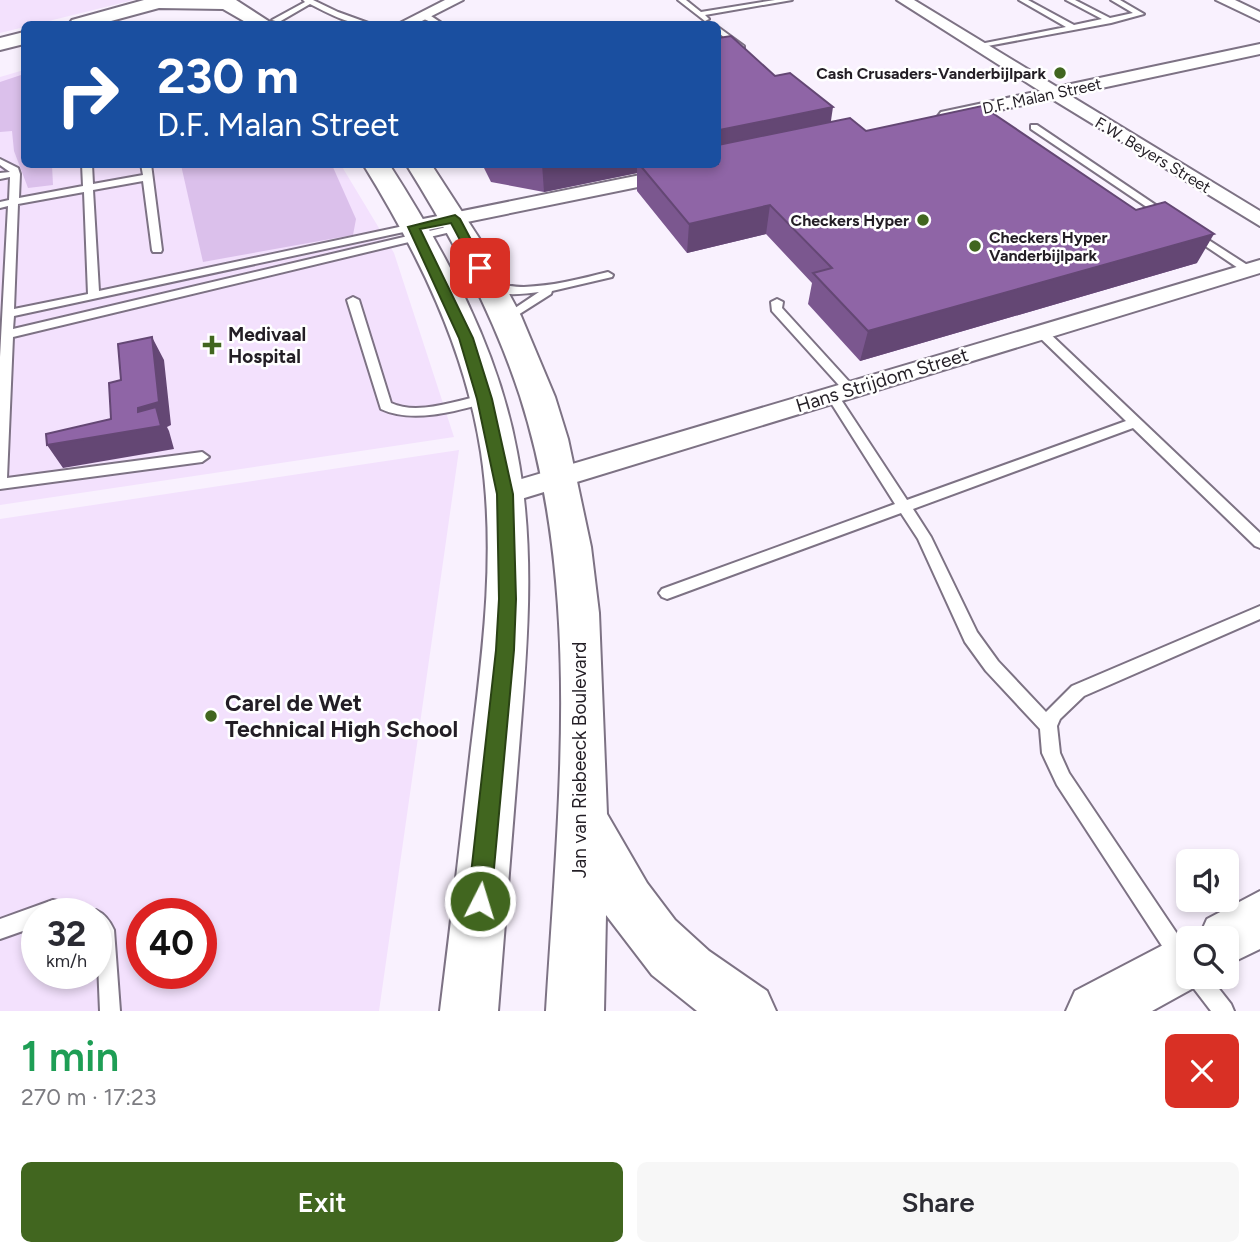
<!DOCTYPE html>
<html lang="en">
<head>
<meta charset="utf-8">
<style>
	:root { --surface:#fff; --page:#f7f7f7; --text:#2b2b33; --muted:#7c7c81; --accent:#41661f }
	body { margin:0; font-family:Figtree,sans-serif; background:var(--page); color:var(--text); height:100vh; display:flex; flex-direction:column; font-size:26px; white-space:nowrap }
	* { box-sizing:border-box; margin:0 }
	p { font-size:23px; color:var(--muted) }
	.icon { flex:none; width:38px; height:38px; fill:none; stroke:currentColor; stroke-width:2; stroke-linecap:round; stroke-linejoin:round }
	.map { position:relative; height:1011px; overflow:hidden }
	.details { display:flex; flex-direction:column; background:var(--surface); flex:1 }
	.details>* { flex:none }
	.guide { position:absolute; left:21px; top:21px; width:700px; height:147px; border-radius:10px; box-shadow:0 4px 10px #0003; background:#1a4fa0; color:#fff; overflow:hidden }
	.buttons { position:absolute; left:1176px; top:849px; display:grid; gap:14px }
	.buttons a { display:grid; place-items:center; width:63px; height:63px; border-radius:10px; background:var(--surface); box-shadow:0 4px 10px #0003; font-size:35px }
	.speed { position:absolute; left:21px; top:898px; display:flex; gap:14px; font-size:35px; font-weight:700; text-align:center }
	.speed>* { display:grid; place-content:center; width:91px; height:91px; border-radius:50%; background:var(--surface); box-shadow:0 4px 10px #0003; line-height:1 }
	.speed small { font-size:18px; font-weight:400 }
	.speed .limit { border:10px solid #d22; background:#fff; color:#111 }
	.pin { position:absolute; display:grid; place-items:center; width:60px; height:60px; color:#fff; margin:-30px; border-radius:14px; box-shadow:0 4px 10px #0006 }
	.me { position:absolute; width:77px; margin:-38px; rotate:5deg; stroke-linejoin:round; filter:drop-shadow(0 0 5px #0008) }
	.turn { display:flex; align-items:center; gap:24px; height:147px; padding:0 21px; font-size:32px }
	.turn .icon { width:91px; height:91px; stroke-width:2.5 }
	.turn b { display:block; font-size:49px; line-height:60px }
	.round { display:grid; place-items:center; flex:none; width:74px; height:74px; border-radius:10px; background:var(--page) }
	.headline { display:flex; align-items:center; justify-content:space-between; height:119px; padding:0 21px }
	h1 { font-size:42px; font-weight:600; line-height:52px; color:#1e9e55 }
	.button { display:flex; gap:14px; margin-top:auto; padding:14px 21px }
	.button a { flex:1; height:80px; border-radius:10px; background:var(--accent); color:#fff; font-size:28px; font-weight:600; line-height:80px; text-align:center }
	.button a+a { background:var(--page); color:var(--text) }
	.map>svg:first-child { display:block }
	.built { fill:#f3e1fd; fill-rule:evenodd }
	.green { fill:#dbc0eb }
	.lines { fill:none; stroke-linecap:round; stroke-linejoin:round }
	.lane-casing { stroke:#7d7284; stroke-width:4 }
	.street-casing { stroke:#7d7284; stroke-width:4 }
	.secondary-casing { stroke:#7d7284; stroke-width:4 }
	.lane { fill:#fff; fill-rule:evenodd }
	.street { fill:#fff; fill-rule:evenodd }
	.secondary { fill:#fff; fill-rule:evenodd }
	.wall { fill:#7b578f }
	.shaded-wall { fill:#644774 }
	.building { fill:#8f65a6; stroke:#644774; stroke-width:2 }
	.route { fill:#41661f; stroke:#2a4214; stroke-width:2 }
	.poi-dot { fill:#41661f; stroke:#fff; stroke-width:2.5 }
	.labels { text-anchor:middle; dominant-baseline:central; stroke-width:5; stroke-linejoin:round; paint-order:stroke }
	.far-poi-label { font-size:16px; font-weight:bold; fill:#231e25; stroke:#fff; text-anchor:end }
	.far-street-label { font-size:16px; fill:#231e25; stroke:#fff }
	.poi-label { font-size:19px; font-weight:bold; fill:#231e25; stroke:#fff; text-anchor:start }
	.street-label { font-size:19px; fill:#231e25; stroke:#fff }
	.near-poi-label { font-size:23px; font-weight:bold; fill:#231e25; stroke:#fff; text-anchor:start }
</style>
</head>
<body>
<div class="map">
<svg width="1260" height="1011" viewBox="0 0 1260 1011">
	<rect width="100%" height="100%" fill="#f9f1fe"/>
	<g class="built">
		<polygon points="0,0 134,0 0,33"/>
		<polygon points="24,70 24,164 341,165 394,253 454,437 0,505 0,77"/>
		<path d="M459,450L379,1011H0V519ZM37,914H96V973H37ZM142,914H201V973H142Z"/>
	</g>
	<g class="green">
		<polygon points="24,74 24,164 52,165 53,185 28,188 14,151 12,131 0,132 0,82"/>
		<polygon points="181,165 332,165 356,219 353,235 203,262"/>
	</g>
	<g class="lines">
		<defs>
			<g id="lane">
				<path d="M303,0H313L338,12L371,24C350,26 328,13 310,4L279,22L272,20L305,2Z"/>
				<polygon points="678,0 686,0 701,12 775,0 792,0 705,15 709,19 705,21"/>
				<polygon points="1019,0 1028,0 1074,25 1102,19 1066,0 1075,0 1110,18 1133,13 1111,0 1120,0 1144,14 1111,23 977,48 976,46 980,44 1066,27"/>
				<polygon points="422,14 428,14 443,24 435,24 422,18"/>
				<polygon points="718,27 744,46 744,50 738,50 718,32"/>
				<polygon points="1031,125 1037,125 1172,216 1163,218 1031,129"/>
				<path d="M0,159L18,168L20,174L19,198L83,186L82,164H92L93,184L143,175L141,164H151L162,250L161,252H153L152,250L143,181L93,190L99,291L413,224L418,227L413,230L14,316L13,329L459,224L464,227L459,230L13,337L7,478L202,452L209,457L202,462L0,489V357L8,206L0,208V202L9,200L10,177L0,179V173L10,172L0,165ZM84,192L88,294L14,309L18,204Z"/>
				<polygon points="1193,230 1252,268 1252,272 1244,272 1189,235 1188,233"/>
				<path d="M608,272L613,275L612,277L552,291L551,294L507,322L503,320V316L539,292C523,294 499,297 485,288C495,282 512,287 524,287C553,286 580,279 608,272Z"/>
				<path d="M353,297L359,300L391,403C418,416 457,400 485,395L489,396L491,399L489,402C456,411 413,424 381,409L347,300Z"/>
				<polygon points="777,299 783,302 782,308 854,387 856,390 854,393 846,393 772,311 771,302"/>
				<polygon points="1041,328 1045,329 1260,533 1260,548 1255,546 1133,428 913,509 931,537 977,632 998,661 1046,712 1072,686 1260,606 1260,619 1084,696 1060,719 1057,726 1060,753 1069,773 1188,950 1188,976 1209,976 1231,1004 1234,1011 1211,1011 1185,977 1181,975 1057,785 1042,753 1040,729 986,671 965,642 918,539 901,513 667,599 662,597 659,593 662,589 895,504 826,395 828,392 836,392 907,500 1126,421 1037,335 1035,332"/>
				<path d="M53,900L88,907L90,913L96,910C105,914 110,921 114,930L120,1011H100L96,914H37V926L0,939V919Z"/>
			</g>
			<g id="street">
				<polygon points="445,0 463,0 416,24 398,24"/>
				<polygon points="897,0 914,0 1057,87 1260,44 1260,54 1069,95 1260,211 1260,226 1052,99 947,121 941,120 938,116 941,112 1040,91"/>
				<polygon points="1216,0 1235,0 1260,12 1260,21"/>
				<polygon points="675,168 682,170 684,174 682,178 413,233 403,227 413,221"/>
				<polygon points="1260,260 1260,273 505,504 495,501 491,494 495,487 505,484"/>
			</g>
			<g id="secondary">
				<polygon points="144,0 236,0 273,24 249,24 223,9 159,8 100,24 69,24 72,20"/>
				<polygon points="24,32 24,44 0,50 0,38"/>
				<path d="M363,164H389C446,253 498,348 517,452C536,550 527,649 519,748C512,835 505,923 498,1011H440C451,923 461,836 471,748C483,650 496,551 481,452C465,348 418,253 363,164Z"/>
				<path d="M406,164H431L479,238L521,316L555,397L568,439L591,547L599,613L607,814L647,883L675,920L709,951L767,991L776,1011H697L652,975L606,915L604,1011H546C558,809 583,592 520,396C493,313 452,238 406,164Z"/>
				<polygon points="1260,891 1260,949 1227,965 1227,938 1188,938 1188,976 1209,976 1208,980 1152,1011 1066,1011 1075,991 1188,932 1199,937 1207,919"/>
			</g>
		</defs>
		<use href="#lane" class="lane-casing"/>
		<use href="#street" class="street-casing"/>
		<use href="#secondary" class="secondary-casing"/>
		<use href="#lane" class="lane"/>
		<use href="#street" class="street"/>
		<use href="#secondary" class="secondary"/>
	</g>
	<polygon class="wall" points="775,76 831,122 866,131 1197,263 860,361 808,304 812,283 766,234 687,253 637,191 637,173 544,192 491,182 482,164 718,164"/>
	<g class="shaded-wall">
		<polygon points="833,107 829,134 718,157 718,134 720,130"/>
		<polygon points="542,164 637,164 637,173 544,192"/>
		<polygon points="770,205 766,234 687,253 689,224"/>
		<polygon points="1214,234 1197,263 860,361 868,331"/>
		<polygon points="152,337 164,360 171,425 167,427 169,431 174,449 63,468 47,445 138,412 138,408"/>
	</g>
	<g class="building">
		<polygon points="731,36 775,76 790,73 833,107 720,130 718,134 718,38"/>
		<polygon points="982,106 1136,210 1165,202 1214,234 868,331 813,273 832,268 770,205 689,224 639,164 718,164 718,145 850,118 866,131"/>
		<polygon points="152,337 159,402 138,408 138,412 156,407 161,426 47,445 46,434 111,419 109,383 121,380 118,344"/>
	</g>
	<polygon class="route" points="455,215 460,219 486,268 485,270 476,270 451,223 420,229 473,338 492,399 513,494 516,599 514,650 491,901 487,909 480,912 472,909 468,901 496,650 499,599 497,494 477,399 459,338 408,227"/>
	<g class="poi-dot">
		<circle cx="1060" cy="73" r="7"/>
		<circle cx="923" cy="220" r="7"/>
		<circle cx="975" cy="246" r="7"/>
		<path d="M208.5 334.5h7v7h7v7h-7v7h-7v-7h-7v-7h7z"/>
		<circle cx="211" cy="716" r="7"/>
	</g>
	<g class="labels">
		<g class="far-poi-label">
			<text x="1046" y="73">Cash Crusaders-Vanderbijlpark</text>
			<text x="909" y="220">Checkers Hyper</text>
			<text x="989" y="237" text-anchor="start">Checkers Hyper<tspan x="989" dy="18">Vanderbijlpark</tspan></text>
		</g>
		<g class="far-street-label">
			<text transform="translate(1042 96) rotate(-12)">D.F. Malan Street</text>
			<text transform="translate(1153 155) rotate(31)">F.W. Beyers Street</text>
		</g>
		<g class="poi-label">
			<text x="228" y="334">Medivaal<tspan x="228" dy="22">Hospital</tspan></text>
		</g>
		<g class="street-label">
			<text transform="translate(882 380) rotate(-17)">Hans Strijdom Street</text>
			<text transform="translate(579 760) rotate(-90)">Jan van Riebeeck Boulevard</text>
		</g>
		<g class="near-poi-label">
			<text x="225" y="703">Carel de Wet<tspan x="225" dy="26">Technical High School</tspan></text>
		</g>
	</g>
</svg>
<div class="buttons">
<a><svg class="icon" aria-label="sound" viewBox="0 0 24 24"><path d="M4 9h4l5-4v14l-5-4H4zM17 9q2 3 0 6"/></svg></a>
<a><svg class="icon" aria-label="search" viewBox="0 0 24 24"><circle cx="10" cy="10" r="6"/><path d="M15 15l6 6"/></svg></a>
</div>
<div class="speed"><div>32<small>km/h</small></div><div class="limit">40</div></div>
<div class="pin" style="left:480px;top:268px;background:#d93025"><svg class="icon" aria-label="arrive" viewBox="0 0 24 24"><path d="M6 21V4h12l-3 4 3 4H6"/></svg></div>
<svg class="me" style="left:480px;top:901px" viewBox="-20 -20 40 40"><circle r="17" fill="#41661f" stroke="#fff" stroke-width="3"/><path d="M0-11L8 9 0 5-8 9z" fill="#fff"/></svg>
<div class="guide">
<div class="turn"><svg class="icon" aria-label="right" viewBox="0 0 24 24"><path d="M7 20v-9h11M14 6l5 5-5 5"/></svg><div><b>230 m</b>D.F. Malan Street</div></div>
</div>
</div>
<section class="details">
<div class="headline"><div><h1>1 min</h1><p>270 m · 17:23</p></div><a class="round" style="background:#d93025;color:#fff"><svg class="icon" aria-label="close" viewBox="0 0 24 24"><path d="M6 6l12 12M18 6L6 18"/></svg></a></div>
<div class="button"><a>Exit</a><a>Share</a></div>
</section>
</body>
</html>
